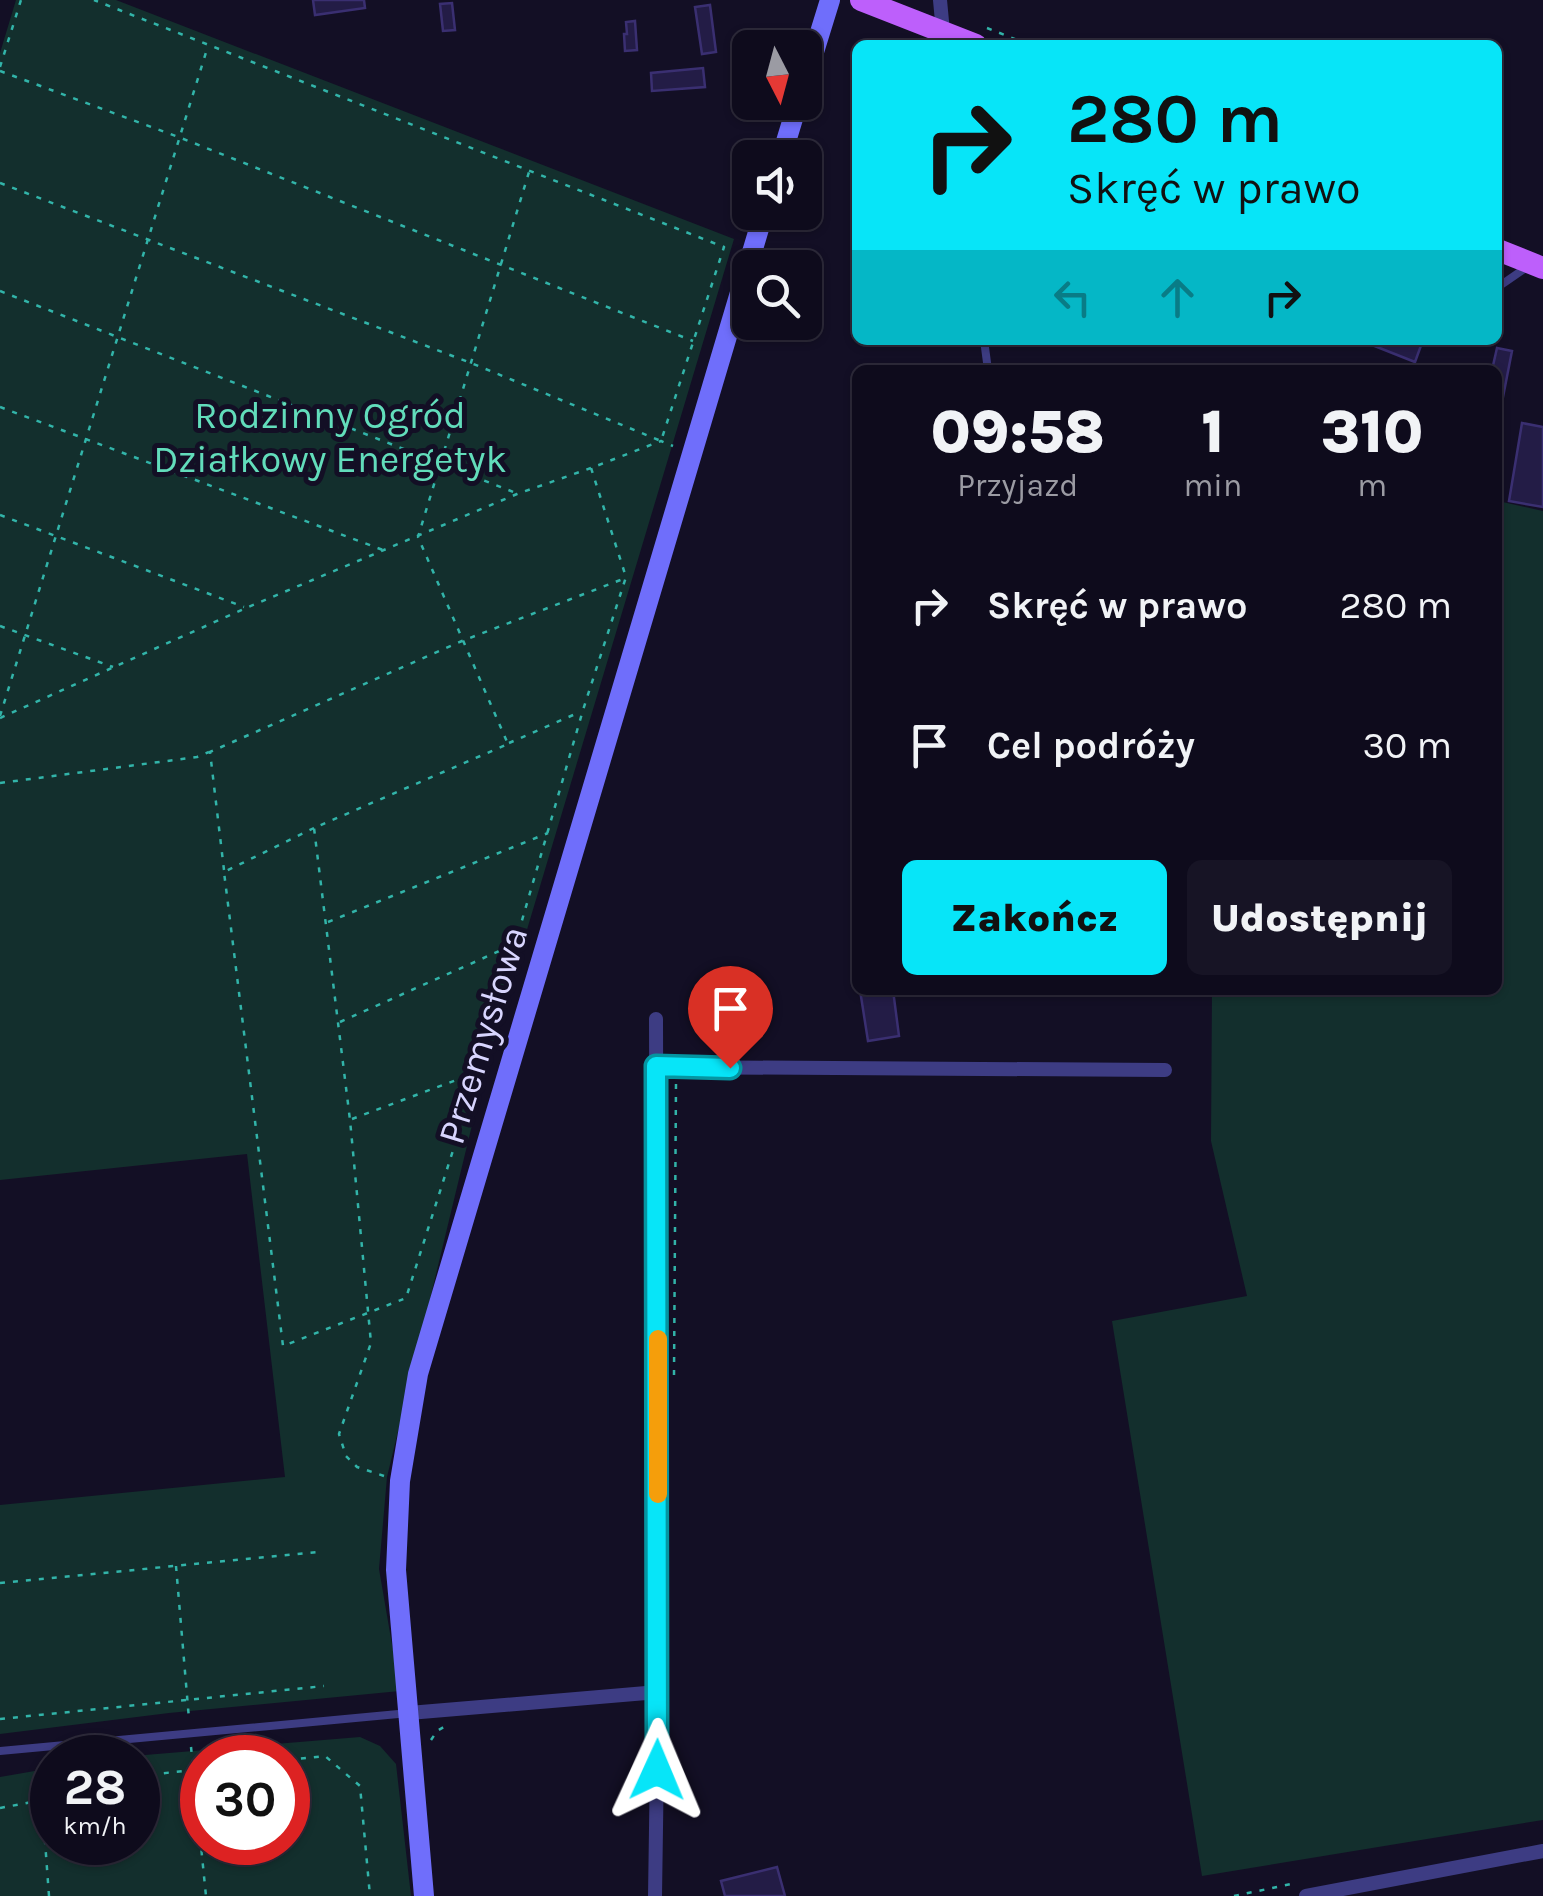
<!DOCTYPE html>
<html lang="pl">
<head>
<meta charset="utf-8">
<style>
	:root { --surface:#0e0b1c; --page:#171425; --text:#f1f3f6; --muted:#9b9ba3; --line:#2e2b3b; --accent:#07e5f8 }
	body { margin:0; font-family:Karla,sans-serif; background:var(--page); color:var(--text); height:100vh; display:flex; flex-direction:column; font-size:38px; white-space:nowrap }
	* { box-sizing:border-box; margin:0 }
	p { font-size:32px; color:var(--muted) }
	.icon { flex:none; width:55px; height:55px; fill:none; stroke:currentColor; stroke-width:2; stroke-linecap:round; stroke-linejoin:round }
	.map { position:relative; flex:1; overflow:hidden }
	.side { position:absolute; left:852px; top:365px; width:650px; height:630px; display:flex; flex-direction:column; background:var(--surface); border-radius:15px; box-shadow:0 2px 8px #0004,0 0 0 2px var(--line) }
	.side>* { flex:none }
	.hud { position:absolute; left:852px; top:40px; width:650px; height:305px; border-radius:15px; box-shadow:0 2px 8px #0004,0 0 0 2px var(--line); background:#07e5f8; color:#111; overflow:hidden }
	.needle { width:65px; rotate:174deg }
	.fabs { position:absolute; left:732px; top:30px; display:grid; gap:20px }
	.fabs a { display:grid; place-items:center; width:90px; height:90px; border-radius:15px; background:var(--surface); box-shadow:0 2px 8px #0004,0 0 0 2px var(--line); font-size:50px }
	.speed { position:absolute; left:30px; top:1735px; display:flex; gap:20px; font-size:50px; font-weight:700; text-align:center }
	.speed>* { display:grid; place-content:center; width:130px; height:130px; border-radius:50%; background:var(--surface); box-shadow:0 2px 8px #0004,0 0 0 2px var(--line); line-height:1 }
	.speed small { font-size:25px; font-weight:400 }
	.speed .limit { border:15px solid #d22; background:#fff; color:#111 }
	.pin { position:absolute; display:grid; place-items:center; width:85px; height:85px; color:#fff; margin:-102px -42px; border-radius:50% 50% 50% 0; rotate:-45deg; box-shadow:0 0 10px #0007 }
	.pin .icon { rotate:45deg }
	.me { position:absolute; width:110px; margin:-55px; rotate:1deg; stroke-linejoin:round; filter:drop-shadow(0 0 8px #0008) }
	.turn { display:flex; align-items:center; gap:35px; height:210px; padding:0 50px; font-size:45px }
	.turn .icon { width:130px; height:130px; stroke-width:2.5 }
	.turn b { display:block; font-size:70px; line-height:85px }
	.lanes { display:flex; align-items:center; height:95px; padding:0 50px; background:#0003; justify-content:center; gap:50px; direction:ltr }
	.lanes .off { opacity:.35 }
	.eta { display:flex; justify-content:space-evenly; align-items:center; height:170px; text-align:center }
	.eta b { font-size:60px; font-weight:800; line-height:70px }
	.primary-button { display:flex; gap:20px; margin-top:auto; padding:20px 50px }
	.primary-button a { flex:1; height:115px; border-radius:15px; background:var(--accent); color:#111; font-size:40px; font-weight:800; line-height:115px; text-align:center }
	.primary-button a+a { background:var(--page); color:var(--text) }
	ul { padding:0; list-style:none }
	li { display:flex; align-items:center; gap:30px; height:140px; padding:0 50px }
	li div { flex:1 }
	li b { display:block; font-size:38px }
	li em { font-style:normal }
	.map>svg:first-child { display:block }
	.green { fill:#132f2d; fill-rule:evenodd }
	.building { fill:#231c46; stroke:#3a2f71; stroke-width:2.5 }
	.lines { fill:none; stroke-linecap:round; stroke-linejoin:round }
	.path { stroke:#32b4a9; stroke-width:2.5; stroke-dasharray:5 8; stroke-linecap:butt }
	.lane { stroke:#3d3c83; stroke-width:8 }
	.street { stroke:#3d3c83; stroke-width:14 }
	.secondary { stroke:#6f6efb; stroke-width:20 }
	.primary { stroke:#bd5ffb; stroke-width:22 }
	.route-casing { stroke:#0595a1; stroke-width:25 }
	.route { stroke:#07e5f8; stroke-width:18 }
	.slow { stroke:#f59e0b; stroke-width:18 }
	.labels { text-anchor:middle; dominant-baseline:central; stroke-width:10; stroke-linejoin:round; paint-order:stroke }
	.park-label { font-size:38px; fill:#62ddbb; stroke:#130f25 }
	.street-label { font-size:38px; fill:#d8d5fe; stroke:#130f25 }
</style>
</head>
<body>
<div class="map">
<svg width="1543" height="1896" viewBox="0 0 1543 1896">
	<rect width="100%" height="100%" fill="#130f25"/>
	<g class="green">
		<polygon points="16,0 116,0 734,239 487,1063 387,1477 379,1569 400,1691 169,1713 0,1734 0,1505 285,1477 247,1154 0,1180 0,53"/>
		<polygon points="1498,501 1543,511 1543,1820 1202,1876 1112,1321 1247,1296 1211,1141 1212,990 1498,990"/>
		<path d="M360,1737L380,1746L396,1764L411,1896H0V1777L52,1768V1842H138V1758L121,1757ZM202,1758H288V1842H202Z"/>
	</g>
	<g class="building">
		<polygon points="313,0 364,0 365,8 315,15"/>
		<polygon points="452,3 455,30 443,31 440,4"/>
		<polygon points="710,5 716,52 702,54 695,7"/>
		<polygon points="635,21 637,50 625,51 624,34 627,34 626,22"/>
		<polygon points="703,68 705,87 652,91 651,73"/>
		<polygon points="1374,340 1423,340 1415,362 1372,345"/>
		<polygon points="1497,348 1512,351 1503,397 1498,396 1498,370 1492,370"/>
		<polygon points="1522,423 1543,427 1543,507 1509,501"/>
		<polygon points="860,990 893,990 899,1036 868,1041"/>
		<polygon points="777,1867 785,1896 725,1896 721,1881"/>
	</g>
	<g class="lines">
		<g class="path">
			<polyline points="987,28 1030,45"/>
			<polyline points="0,67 21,0"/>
			<polyline points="0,71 181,138 693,341"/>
			<polyline points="0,183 471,363 661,441 724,247 94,0"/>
			<polyline points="0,291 516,493"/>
			<polyline points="0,407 383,550"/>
			<polyline points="0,515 244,607"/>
			<polyline points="0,626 113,667"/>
			<polyline points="0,716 208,46"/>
			<polyline points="0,718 246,608 517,494 591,468"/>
			<polyline points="509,743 580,712"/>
			<polyline points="0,783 197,757 209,752"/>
			<polyline points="314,828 224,872 283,1346 406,1298 478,1072 583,710 626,577 591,468 661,441 673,446"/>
			<polyline points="224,870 210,752 462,641 623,579"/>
			<polyline points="328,922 548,833"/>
			<polyline points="340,1022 515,944"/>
			<polyline points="352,1119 475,1073"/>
			<polyline points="674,1375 676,1083"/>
			<polyline points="384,1476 357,1467 346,1456 339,1434 371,1343 350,1120 314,828 508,744 418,537 529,172"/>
			<polyline points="176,1566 189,1719"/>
			<polyline points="0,1583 318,1552"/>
			<polyline points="0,1719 324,1686"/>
			<polyline points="431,1740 437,1731 447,1725"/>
			<polyline points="191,1747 206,1896"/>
			<polyline points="288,1760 325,1756 360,1786 370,1896"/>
			<polyline points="138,1776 202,1769"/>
			<polyline points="0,1808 32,1802"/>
			<polyline points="49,1896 45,1841 33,1802 33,1787 52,1784"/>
			<polyline points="1234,1896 1296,1883"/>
		</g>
		<g class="lane">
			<polyline points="1498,287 1527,267"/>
			<polyline points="984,340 988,370"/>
			<polyline points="0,1751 409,1713"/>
		</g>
		<g class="street">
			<polyline points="940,0 943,32"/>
			<polyline points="656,1067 1165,1070"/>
			<polyline points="409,1713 658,1692"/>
			<polyline points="655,1896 658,1692 656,1019"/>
			<polyline points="1306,1896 1543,1851"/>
		</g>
		<g class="secondary">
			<polyline points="805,81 830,0"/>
			<polyline points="781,158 798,102"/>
			<polyline points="424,1896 396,1570 400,1481 418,1374 764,212"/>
		</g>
		<g class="primary">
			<polyline points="861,0 976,45"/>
			<polyline points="1498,250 1543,268"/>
		</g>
	</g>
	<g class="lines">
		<defs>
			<polyline id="route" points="657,1770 656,1066 730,1068"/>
		</defs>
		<use href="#route" class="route-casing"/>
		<use href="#route" class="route"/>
		<polyline class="slow" points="658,1339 658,1494"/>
	</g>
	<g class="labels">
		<g class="park-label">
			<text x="330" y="415">Rodzinny Ogród<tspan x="330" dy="44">Działkowy Energetyk</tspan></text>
		</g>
		<g class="street-label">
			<text transform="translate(483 1035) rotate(-73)">Przemysłowa</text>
		</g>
	</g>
</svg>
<div class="fabs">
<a><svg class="needle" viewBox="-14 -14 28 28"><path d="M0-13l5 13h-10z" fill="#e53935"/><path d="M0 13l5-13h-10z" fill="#9b9ba3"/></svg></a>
<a><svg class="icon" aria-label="sound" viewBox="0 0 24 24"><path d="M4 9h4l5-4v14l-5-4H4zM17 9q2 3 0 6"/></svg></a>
<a><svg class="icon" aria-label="search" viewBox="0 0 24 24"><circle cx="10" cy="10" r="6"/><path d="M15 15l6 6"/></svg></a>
</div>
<div class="speed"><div>28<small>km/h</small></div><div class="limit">30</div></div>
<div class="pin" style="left:730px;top:1068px;background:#d93025"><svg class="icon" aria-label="arrive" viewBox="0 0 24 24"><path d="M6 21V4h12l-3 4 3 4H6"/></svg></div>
<svg class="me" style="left:657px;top:1770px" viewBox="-20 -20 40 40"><path d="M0-17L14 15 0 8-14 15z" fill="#07e5f8" stroke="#fff" stroke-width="4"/></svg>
<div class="hud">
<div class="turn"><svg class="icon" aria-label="right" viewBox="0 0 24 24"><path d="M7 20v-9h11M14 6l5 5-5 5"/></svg><div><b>280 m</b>Skręć w prawo</div></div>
<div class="lanes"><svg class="icon off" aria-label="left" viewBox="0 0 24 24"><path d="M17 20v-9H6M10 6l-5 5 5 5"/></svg><svg class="icon off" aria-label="ahead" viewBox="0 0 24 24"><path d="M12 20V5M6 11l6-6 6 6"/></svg><svg class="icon" aria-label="right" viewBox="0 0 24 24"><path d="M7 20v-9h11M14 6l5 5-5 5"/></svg></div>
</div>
<section class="side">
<div class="eta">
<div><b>09:58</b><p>Przyjazd</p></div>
<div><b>1</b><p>min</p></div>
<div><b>310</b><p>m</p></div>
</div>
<ul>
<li><svg class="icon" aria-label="right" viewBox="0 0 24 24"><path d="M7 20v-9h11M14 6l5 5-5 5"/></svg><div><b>Skręć w prawo</b></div><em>280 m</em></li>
<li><svg class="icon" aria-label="arrive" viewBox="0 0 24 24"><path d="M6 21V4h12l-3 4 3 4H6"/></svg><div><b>Cel podróży</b></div><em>30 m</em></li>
</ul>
<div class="primary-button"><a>Zakończ</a><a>Udostępnij</a></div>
</section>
</div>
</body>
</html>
